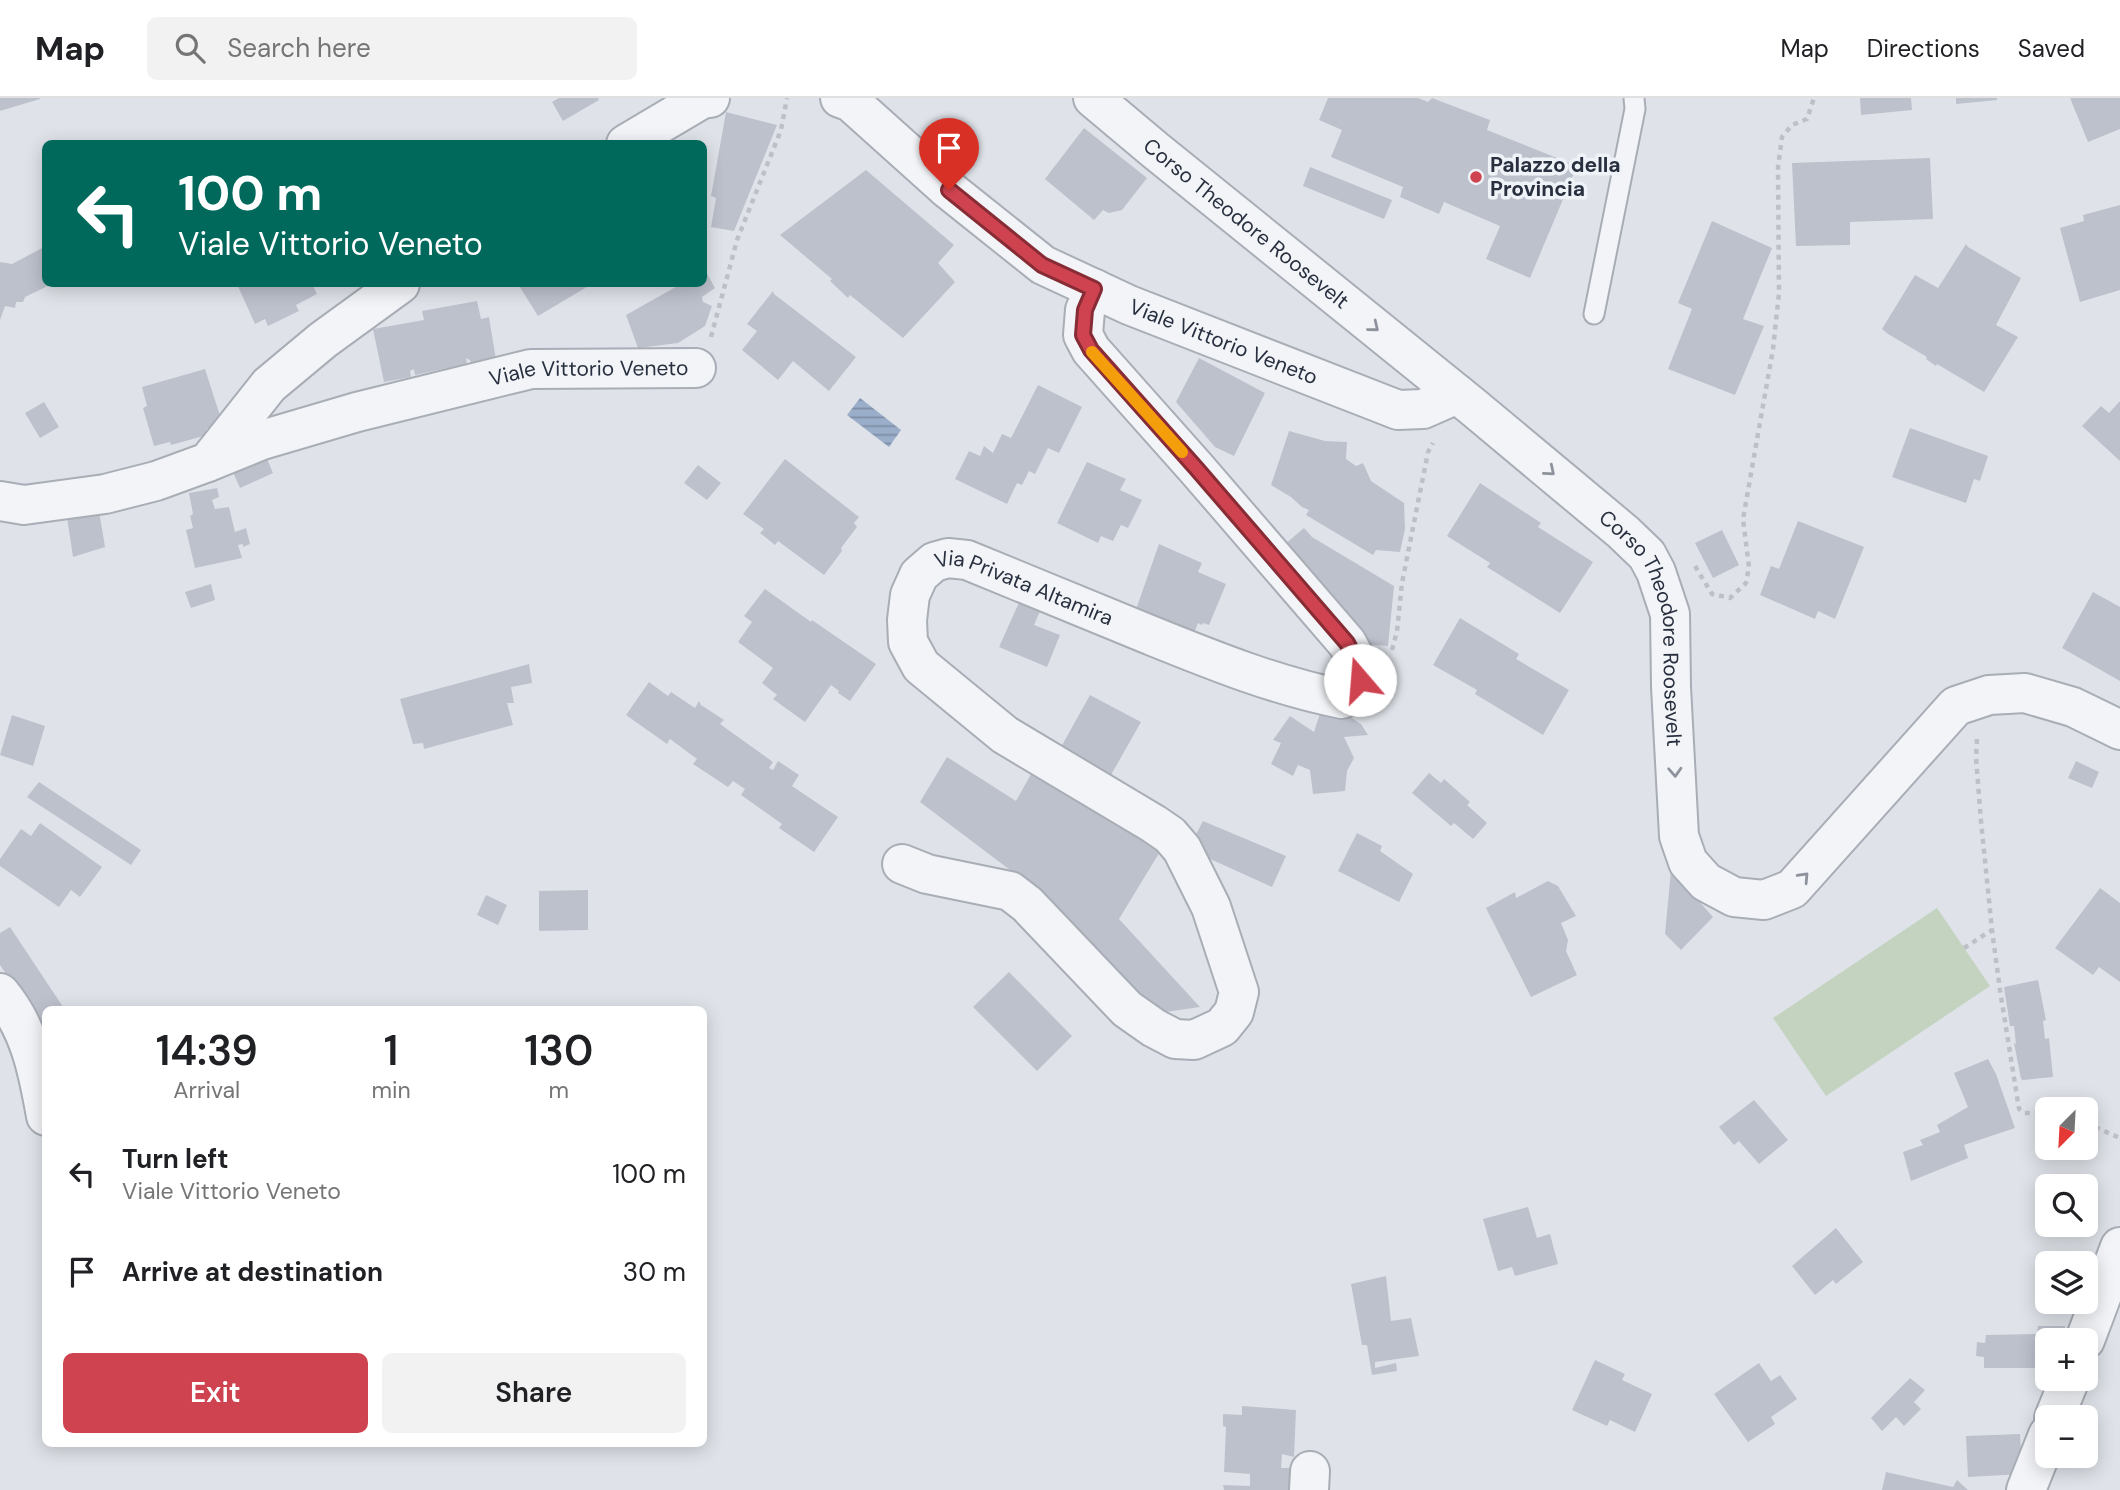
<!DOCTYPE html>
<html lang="en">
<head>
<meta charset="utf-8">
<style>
	:root { --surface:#fff; --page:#f2f2f2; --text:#202124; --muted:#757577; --line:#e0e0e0; --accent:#cf4351 }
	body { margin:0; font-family:"DM Sans",sans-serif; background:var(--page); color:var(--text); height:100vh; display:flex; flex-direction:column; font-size:26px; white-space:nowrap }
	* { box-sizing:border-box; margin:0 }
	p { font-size:23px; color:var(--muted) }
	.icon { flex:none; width:38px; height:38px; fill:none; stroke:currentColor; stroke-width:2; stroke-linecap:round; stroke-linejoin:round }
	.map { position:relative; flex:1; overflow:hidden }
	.panel { position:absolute; left:42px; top:908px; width:665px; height:441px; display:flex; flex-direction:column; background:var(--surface); border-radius:10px; box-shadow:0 4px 18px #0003 }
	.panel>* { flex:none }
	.top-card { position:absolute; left:42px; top:42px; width:665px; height:147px; border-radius:10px; box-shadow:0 4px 18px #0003; background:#00695c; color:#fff; overflow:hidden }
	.needle { width:46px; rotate:204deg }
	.tools { position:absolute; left:2035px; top:999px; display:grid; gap:14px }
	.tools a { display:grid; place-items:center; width:63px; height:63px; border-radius:10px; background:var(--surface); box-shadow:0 4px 18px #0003; font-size:35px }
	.pin { position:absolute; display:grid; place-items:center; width:60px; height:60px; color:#fff; margin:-72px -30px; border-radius:50% 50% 50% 0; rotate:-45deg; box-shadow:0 0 7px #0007 }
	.pin .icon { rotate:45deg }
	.me { position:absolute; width:77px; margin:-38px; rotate:342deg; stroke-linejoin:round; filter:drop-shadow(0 0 5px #0008) }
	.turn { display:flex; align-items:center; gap:24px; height:147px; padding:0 21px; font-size:32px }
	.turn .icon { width:91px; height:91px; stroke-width:2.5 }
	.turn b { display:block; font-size:49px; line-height:60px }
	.eta { display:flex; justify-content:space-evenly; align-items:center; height:119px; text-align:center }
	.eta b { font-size:42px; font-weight:600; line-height:49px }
	.button { display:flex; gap:14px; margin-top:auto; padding:14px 21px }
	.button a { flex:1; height:80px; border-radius:10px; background:var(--accent); color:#fff; font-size:28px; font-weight:600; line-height:80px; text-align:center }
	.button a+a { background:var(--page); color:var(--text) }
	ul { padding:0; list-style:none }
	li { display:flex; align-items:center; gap:21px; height:98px; padding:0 21px }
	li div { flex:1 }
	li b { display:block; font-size:26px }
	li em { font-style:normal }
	header { display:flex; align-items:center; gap:42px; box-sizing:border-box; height:98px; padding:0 35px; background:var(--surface); border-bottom:2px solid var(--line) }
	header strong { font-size:33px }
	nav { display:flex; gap:38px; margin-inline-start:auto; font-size:24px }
	.search { width:490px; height:63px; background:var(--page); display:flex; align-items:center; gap:18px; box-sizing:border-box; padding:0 24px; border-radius:10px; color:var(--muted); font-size:26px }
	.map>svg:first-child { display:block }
	.green { fill:#c4d3c0 }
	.water { fill:url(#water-rules) }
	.building { fill:#bdc1cc }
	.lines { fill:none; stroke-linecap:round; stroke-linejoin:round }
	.lane-casing { stroke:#a8adb6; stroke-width:23 }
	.street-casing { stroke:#a8adb6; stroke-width:42 }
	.path { stroke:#bdc1c7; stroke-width:4.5; stroke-dasharray:5 5; stroke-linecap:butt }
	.lane { stroke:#f2f4f7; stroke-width:19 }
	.street { stroke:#f2f4f7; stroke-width:38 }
	.oneway { stroke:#8d929c }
	.route-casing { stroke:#872c35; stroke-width:18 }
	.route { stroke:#cf4351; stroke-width:12 }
	.slow { stroke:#f59e0b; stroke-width:12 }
	.poi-dot { fill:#cf4351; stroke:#eff2f6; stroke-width:2.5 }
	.labels { text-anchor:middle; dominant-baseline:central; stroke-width:7; stroke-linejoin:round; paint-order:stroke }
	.poi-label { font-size:21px; font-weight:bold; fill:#283040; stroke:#eff2f6; text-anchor:start }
	.street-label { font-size:21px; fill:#283040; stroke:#eff2f6 }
</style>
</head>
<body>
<header>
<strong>Map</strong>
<div class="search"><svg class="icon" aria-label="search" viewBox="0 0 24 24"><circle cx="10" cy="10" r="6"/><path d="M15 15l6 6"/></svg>Search here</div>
<nav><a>Map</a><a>Directions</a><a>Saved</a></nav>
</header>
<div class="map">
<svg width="2120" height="1392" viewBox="0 0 2120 1392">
	<defs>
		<pattern id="water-rules" width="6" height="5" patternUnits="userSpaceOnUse" patternTransform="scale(1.75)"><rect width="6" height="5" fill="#9aaec9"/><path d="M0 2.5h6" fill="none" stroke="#7e8ea5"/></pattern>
	</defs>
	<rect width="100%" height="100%" fill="#dfe3e9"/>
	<polygon class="green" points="1937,810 1990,888 1826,998 1773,920"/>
	<polygon class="water" points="860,300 901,332 889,349 847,317"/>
	<g class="building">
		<polygon points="0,0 40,0 40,1 0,13"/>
		<polygon points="559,0 598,0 599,2 563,23 552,4"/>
		<polygon points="1328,0 1418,0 1428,4 1432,0 1490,22 1487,32 1577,68 1530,180 1486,161 1500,128 1444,104 1439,116 1400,99 1403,89 1331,59 1342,32 1319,22"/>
		<polygon points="1860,0 1911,0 1912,12 1861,17"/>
		<polygon points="1956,0 1997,0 1997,2 1956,6"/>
		<polygon points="2070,0 2120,0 2120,31 2088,44"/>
		<polygon points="726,14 777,27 734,133 711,129 716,100 711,98"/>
		<polygon points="1084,30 1147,80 1122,112 1109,115 1103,112 1094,122 1045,81"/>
		<polygon points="1930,60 1933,121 1850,124 1850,147 1796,148 1792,65"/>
		<polygon points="1310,69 1392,102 1384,121 1303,88"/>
		<polygon points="866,72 954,147 938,165 955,184 903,240 850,197 848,200 830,183 832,181 780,137"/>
		<polygon points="2120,107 2120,192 2080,204 2060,130 2084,123 2083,117"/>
		<polygon points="1712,123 1772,150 1743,221 1764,228 1735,297 1668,271 1692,211 1678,205"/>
		<polygon points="1966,146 1968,149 2021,180 1996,227 2018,239 1984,294 1937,266 1936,268 1926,261 1927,259 1888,236 1882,231 1915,177 1938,190"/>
		<polygon points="46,148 46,186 52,186 25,199 23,204 16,204 15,210 5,208 0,222 0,164 12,166"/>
		<polygon points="704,170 715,190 702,199 703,204 712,208 705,228 678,245 638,250 626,217 681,186 704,186"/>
		<polygon points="237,186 312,186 317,196 296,207 299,213 268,228 265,221 255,226"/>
		<polygon points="518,186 592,186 538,218"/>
		<polygon points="773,193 774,196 856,259 829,293 793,263 778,282 742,252 757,233 747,226"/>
		<polygon points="477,203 481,221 489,219 496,262 471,265 470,262 466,260 467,266 415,277 414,271 410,273 411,279 384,284 373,231 424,222 422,213"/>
		<polygon points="1199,260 1265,295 1234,358 1215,349 1176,304"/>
		<polygon points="205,271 223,327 206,331 207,337 171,347 170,344 154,348 143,310 147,308 142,289"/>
		<polygon points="1038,287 1082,309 1059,355 1048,350 1035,376 1029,373 1022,387 1017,385 1007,406 955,381 969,353 980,358 984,348 993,355 1002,336 1011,340"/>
		<polygon points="2120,303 2120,363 2082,328 2101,308 2109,315"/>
		<polygon points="44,304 59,329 40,340 25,315"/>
		<polygon points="1910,330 1988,358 1980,383 1974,381 1966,405 1892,379"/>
		<polygon points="1289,333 1325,343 1347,344 1346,361 1356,368 1363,365 1371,383 1404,405 1405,431 1400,454 1376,452 1373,457 1306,417 1309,412 1302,409 1291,399 1271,387"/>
		<polygon points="265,356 273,375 240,390 232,372"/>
		<polygon points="785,361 859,419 854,425 857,429 841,450 842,453 824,477 778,443 775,447 760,435 764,431 743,416"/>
		<polygon points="1087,364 1126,381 1120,392 1142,402 1128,430 1121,427 1113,443 1101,438 1098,445 1057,425"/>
		<polygon points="698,367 721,385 707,402 684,385"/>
		<polygon points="1480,385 1541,425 1538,429 1593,464 1560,515 1487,469 1490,465 1447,438"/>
		<polygon points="217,390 219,399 212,402 215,411 229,409 235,434 246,430 250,446 243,449 243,446 238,447 242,460 195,470 186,432 193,430 190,418 193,416 189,395"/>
		<polygon points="99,413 105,449 73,459 67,419"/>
		<polygon points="1798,423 1864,449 1835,521 1818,513 1815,521 1760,497 1771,468 1779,471"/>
		<polygon points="1304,430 1312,439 1394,488 1388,548 1364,546 1284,447"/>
		<polygon points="1722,432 1739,467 1713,480 1695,445"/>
		<polygon points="1159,446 1202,465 1198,474 1226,486 1209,527 1203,525 1202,527 1198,525 1190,545 1133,520"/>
		<polygon points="211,486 215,502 191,510 185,494"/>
		<polygon points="765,491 811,524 812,522 876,566 850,603 838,595 839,593 831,587 805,624 773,601 777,597 762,585 773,570 738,544 752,524 744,518"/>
		<polygon points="2093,494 2120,509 2120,583 2062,550"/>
		<polygon points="1021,500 1043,506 1034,527 1060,537 1047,569 999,549"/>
		<polygon points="1460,520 1519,556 1516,561 1569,592 1543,637 1475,596 1477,592 1433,567"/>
		<polygon points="529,566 532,585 511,589 514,605 507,605 513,627 424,651 423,645 413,646 400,601"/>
		<polygon points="649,584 668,598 671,594 695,610 699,603 701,607 724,622 720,626 773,664 769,670 773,672 778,663 799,677 792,688 838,719 814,754 779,730 782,726 741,697 745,691 733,683 728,689 693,666 697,661 670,641 667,646 626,617"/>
		<polygon points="1090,597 1141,624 1111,677 1061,649"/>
		<polygon points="1322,609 1335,612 1350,619 1361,626 1368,637 1344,639 1354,660 1347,673 1345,693 1313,696 1310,672 1298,667 1293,678 1271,666 1281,645 1273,642 1290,618 1314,634"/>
		<polygon points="12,617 45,628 33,668 0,657"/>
		<polygon points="947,659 1016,703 1035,669 1164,747 1119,821 1200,909 1152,916 1018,778 920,704"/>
		<polygon points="2076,663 2099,674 2092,690 2068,680"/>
		<polygon points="1429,675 1441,685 1444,681 1470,704 1467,707 1487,725 1473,741 1454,725 1451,728 1412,695"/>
		<polygon points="39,684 141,752 131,767 27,699"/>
		<polygon points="1203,723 1286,758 1272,789 1197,755 1192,744"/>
		<polygon points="40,725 102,769 80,799 71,792 59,809 0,768 0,761 21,731 31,738"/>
		<polygon points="1357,735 1382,748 1380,753 1413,776 1399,804 1338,773"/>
		<polygon points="1671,772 1713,819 1681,852 1665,836"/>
		<polygon points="1548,783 1558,788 1576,818 1561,825 1568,842 1566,853 1577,877 1531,899 1486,810 1515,794 1516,800"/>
		<polygon points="2100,790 2120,805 2120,884 2099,869 2093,877 2055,850"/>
		<polygon points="588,792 588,832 539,833 539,793"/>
		<polygon points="486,797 507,807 498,827 477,817"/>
		<polygon points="10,829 65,912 46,912 46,935 0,867 0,835"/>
		<polygon points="1009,874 1072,938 1037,973 973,909"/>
		<polygon points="2038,882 2046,922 2043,923 2045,941 2049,940 2053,979 2023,982 2021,981 2014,945 2016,946 2014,928 2010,928 2004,889"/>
		<polygon points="1988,961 1996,976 2015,1030 1964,1047 1968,1060 1911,1083 1903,1054 1923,1047 1920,1042 1940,1034 1937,1027 1968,1009 1954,975"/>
		<polygon points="1754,1002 1788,1042 1759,1066 1739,1043 1734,1047 1719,1029"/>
		<polygon points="1528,1109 1537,1140 1550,1136 1558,1166 1515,1178 1512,1169 1498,1173 1483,1121"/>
		<polygon points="1836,1130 1863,1164 1836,1186 1833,1182 1815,1197 1792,1168"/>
		<polygon points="1386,1178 1391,1223 1411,1220 1419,1258 1375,1264 1375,1270 1396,1265 1397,1273 1372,1277 1367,1247 1362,1247 1351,1186"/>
		<polygon points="2038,1228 2065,1228 2064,1242 2048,1242 2048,1270 1984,1270 1984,1259 1976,1258 1977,1244 1985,1245 1986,1237 2037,1236"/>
		<polygon points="1595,1262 1625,1276 1622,1282 1652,1296 1635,1334 1610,1322 1607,1328 1572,1312"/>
		<polygon points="1759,1265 1771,1283 1780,1277 1797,1301 1771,1319 1775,1326 1748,1344 1714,1296"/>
		<polygon points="1910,1280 1925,1292 1914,1304 1921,1311 1904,1328 1896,1319 1882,1333 1871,1320"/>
		<polygon points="1242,1308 1296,1312 1294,1359 1282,1356 1281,1370 1294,1370 1293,1392 1224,1392 1223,1387 1250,1388 1250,1376 1224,1374 1226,1329 1223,1328 1223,1316 1242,1317"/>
		<polygon points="2020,1336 2022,1376 1968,1379 1966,1338"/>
		<polygon points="1886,1374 1953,1389 1957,1382 1968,1392 1882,1392"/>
	</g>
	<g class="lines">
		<defs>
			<polyline id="lane" points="1594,216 1635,11 1634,0"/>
			<g id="street">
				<path id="s1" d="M840,0L851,4L949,92L1043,167L1129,207L1398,312L1423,311L1457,296"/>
				<path id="s2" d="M1093,0L1155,52L1472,308L1623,434L1647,457L1656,474L1670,516L1671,589L1679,738L1688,764L1706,784L1734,799L1764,802L1792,791L1956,608L1989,597L2025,595L2073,609L2120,632"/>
				<polyline points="626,46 702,1 710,0"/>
				<path id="s3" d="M208,364L262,342L357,314L531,271L696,270"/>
				<polyline points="0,403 24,407 105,396 156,383 208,364 269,287 323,242 400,186"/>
				<path id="s4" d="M902,766L927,776L1010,793L1027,806L1127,911L1154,930L1175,941L1194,942L1222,929L1234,914L1239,894L1211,809L1182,751L1170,737L1154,726L1005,637L921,568L908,544L907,522L910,497L919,477L934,464L948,460L967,462C1028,487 1089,512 1150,537C1212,562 1276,588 1342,601C1369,584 1360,568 1347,545L1196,370L1091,252L1083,237L1085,212L1095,191"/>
				<path d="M0,895C30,931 38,973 46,1018"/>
				<polyline points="2085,1242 2120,1149"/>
				<polyline points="2054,1320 2070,1281"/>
				<polyline points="1309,1392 1310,1373"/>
				<polyline points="2026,1392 2048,1337"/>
			</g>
		</defs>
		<use href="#lane" class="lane-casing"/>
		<use href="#street" class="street-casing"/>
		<g class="path">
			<polyline points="711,239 737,142 781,32 787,0"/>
			<polyline points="1695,468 1712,496 1730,500 1746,485 1749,469 1743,421 1773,251 1779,195 1778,69 1782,39 1792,27 1807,21 1814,0"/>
			<polyline points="1392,552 1397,533 1402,485 1428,354 1433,345"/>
			<polyline points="1977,641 1976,660 1981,723 1992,832 2000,892 2019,1011 2024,1015 2048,1015"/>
			<polyline points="1964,850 1992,832"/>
			<polyline points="2086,1025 2120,1040"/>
		</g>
		<use href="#lane" class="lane"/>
		<use href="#street" class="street"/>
	</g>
	<defs><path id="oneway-chevron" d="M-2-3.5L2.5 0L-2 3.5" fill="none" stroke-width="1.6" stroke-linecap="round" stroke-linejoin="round" transform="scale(1.75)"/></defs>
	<g class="oneway">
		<use href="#oneway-chevron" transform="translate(1374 229) rotate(39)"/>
		<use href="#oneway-chevron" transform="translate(1550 373) rotate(40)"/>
		<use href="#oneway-chevron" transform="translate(1675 674) rotate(87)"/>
		<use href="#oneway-chevron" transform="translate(1804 779) rotate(-47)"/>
	</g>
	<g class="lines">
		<defs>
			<polyline id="route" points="949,92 1042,167 1094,191 1085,212 1083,237 1091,252 1196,370 1347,545 1358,566 1360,582"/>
		</defs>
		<use href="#route" class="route-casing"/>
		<use href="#route" class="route"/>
		<polyline class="slow" points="1092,254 1182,354"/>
	</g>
	<circle class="poi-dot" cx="1476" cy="79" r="7"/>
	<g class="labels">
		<g class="poi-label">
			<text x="1490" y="67">Palazzo della<tspan x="1490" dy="24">Provincia</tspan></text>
		</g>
		<g class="street-label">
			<text stroke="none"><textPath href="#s2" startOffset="198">Corso Theodore Roosevelt</textPath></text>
			<text stroke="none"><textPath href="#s1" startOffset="460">Viale Vittorio Veneto</textPath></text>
			<text stroke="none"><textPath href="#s3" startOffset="394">Viale Vittorio Veneto</textPath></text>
			<text stroke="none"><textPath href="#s4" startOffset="1111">Via Privata Altamira</textPath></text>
			<text stroke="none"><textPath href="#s2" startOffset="786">Corso Theodore Roosevelt</textPath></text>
		</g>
	</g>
</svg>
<div class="tools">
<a><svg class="needle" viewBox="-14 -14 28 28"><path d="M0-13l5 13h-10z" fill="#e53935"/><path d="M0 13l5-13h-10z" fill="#757577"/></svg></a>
<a><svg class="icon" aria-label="search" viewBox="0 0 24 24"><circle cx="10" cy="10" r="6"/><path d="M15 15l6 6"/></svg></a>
<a><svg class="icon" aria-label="layers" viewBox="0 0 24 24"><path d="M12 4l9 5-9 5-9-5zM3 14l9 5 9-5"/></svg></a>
<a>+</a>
<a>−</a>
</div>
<div class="pin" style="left:949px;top:92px;background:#d93025"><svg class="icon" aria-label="arrive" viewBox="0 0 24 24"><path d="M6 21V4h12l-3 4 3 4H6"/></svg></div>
<svg class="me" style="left:1360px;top:582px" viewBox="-20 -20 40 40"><circle r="19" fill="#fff"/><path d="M0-13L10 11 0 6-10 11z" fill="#cf4351"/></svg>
<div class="top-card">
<div class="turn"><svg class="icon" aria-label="left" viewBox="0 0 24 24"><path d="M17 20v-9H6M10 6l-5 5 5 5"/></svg><div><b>100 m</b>Viale Vittorio Veneto</div></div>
</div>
<section class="panel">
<div class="eta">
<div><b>14:39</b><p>Arrival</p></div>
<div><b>1</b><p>min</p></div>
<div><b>130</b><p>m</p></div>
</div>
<ul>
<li><svg class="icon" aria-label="left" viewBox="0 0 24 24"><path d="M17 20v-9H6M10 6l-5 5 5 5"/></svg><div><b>Turn left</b><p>Viale Vittorio Veneto</p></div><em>100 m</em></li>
<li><svg class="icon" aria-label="arrive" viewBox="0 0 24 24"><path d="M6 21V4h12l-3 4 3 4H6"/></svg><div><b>Arrive at destination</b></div><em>30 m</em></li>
</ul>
<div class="button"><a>Exit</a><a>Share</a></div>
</section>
</div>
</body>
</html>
